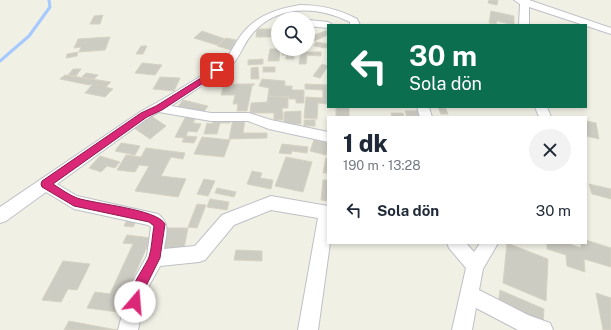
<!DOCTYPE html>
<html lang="tr">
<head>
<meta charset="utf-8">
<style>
	:root { --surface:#fff; --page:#f2f2f3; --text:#1f2937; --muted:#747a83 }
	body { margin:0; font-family:"Public Sans",sans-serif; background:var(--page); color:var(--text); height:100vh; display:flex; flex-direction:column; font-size:15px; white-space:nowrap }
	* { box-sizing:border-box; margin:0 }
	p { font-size:13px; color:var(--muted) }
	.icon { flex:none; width:22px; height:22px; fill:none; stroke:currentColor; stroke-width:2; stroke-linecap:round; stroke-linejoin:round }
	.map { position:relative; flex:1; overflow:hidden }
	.panel { position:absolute; left:327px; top:116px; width:260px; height:128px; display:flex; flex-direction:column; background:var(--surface); border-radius:0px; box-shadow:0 2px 6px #0003 }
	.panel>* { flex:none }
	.top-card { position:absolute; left:327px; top:24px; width:260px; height:84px; border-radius:0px; box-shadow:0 2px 6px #0003; background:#0b6e4f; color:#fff; overflow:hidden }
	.tools { position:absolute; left:271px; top:12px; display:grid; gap:8px }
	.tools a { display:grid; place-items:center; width:44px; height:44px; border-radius:50%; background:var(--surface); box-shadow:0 2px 6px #0003; font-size:20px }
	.pin { position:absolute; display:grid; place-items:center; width:34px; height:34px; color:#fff; margin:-17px; border-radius:8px; box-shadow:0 2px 6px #0006 }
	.me { position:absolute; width:44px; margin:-22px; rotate:18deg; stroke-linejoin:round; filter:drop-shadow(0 0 3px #0008) }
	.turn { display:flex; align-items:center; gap:14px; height:84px; padding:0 16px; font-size:18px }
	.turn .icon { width:52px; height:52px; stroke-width:2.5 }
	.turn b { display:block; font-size:28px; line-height:34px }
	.round { display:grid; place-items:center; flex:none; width:42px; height:42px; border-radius:21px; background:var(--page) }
	.headline { display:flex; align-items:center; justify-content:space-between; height:68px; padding:0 16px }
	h1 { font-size:24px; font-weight:800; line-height:30px }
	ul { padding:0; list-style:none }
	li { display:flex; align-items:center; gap:12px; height:52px; padding:0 16px }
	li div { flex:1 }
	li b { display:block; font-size:15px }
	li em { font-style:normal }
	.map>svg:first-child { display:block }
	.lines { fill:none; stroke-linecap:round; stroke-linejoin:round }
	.stream { stroke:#a6c9ff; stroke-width:3 }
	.building { fill:#cdccc3; stroke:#d6d3c2 }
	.minor-casing { stroke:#bec0c7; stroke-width:2 }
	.minor { fill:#fff; fill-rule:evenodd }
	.route { fill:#db2777; stroke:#8e194d }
</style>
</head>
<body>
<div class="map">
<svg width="611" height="330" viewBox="0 0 611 330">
	<rect width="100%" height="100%" fill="#f0f0e5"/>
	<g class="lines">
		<polyline class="stream" points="0,61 29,36 50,7 49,0"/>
	</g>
	<g class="building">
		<polygon points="489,0 498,0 497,5 488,3"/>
		<polygon points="491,11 514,16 514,25 497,21 496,24 489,23"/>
		<polygon points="103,15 100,24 90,24 94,16"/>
		<polygon points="257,29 274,29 273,37 256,37"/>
		<polygon points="328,30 328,35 314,41 309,37"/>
		<polygon points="202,31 225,39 217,45 194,38"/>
		<polygon points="110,37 105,50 79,52 81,47 74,48 78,39"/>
		<polygon points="226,38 236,40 231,50 217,46"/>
		<polygon points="316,42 328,44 326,48 314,46"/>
		<polygon points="141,46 147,46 143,54 136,54"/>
		<polygon points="270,49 280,49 279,61 268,61"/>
		<polygon points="282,49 294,49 294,59 286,59 286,55 282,55"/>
		<polygon points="78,52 77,56 66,58 67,54"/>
		<polygon points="301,52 321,52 321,56 307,55 306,64 299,64"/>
		<polygon points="263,59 263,64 248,65 248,60"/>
		<polygon points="142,63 162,65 155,75 135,73"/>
		<polygon points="322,64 328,66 320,78 313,76"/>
		<polygon points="258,67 259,79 251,79 251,68"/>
		<rect x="263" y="67" width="12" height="5"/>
		<polygon points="73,69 81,69 76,76 68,75"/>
		<polygon points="86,73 98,75 94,79 82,77"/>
		<polygon points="65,75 111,82 106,87 113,89 105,97 85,93 93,84 89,85 60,79"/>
		<polygon points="160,77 180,78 174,91 153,89"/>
		<polygon points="262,79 285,81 285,86 292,86 292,90 304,90 304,103 296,103 296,99 289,99 289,97 268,96 269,88 259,86"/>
		<polygon points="224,84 255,84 252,86 247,111 237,111 238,104 233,104 235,95 221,95"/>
		<polygon points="305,84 328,85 328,104 318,103 317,119 304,118 306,97 323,98 323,90 305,89"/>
		<polygon points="268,96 288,97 288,108 282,108 283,120 274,120 274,113 250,113 251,103 267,102"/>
		<polygon points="183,100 208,106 202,114 177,108"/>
		<polygon points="336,107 349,107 349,117 336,116"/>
		<polygon points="438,107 445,107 448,114 441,114"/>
		<polygon points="301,111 301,124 284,124 284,112"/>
		<polygon points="405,111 419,111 420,117 407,117"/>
		<polygon points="391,113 403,113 404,117 392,117"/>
		<polygon points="187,114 197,115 193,123 201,124 197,132 188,131 186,136 197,137 194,143 182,142 184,138 175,137"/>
		<polygon points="151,116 166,126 150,139 134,128"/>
		<polygon points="214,119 230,120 230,123 220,123 217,134 204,134 207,123 212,124"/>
		<polygon points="233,119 245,119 243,133 267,133 267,138 229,139"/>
		<rect x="304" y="120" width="11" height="6"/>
		<polygon points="586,121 596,123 599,139 586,136"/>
		<polygon points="202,137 230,140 224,157 194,154"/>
		<polygon points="314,140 328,143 326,155 310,151"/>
		<polygon points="121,143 140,146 135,155 115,151"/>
		<polygon points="282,144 308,147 307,153 292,151 291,154 279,153"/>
		<polygon points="146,148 185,153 183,159 171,157 161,176 186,179 178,197 135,191 149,166 139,165 135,172 117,170 126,155 141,157"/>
		<polygon points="100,156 120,162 115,168 107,166 101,172 89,168"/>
		<polygon points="286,157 312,162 303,192 275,186"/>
		<polygon points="326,158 328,158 328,173 323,173"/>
		<polygon points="252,171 262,173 260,178 273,180 271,189 247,184"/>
		<polygon points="204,179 215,181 208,196 197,194"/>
		<polygon points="323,180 328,180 328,201 321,200"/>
		<polygon points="589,184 611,189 611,199 592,194"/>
		<polygon points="217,188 236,192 234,197 215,193"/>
		<polygon points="210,199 229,202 227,210 207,207"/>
		<polygon points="197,204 206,205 197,228 188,227"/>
		<polygon points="127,220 136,221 133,227 124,226"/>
		<polygon points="165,228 188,228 183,253 158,253"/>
		<polygon points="127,235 151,238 118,312 87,308 95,292 110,294 133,244 123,243"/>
		<polygon points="586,240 611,248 611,267 584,259 585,272 567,266 566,255 547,249 547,243 567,243 581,248 581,243 586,243"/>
		<polygon points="507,243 548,259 546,301 503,283"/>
		<polygon points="236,250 262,251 262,261 234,260"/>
		<polygon points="63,261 90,264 77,290 68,289 61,302 42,300"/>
		<polygon points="500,290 544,309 543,324 498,305"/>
		<polygon points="596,293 611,298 611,330 603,330"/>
		<polygon points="69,321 117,330 64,330"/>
	</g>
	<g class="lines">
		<defs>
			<g id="minor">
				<polygon points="514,0 529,0 611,28 611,34 529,7 529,25 519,25 520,4"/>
				<path d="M300,5C321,5 338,9 357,19L360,25H350V22C318,6 277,4 252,34C243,44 240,58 230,67C224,73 216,76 209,81C196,89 184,98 171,106L211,113H249L271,120L328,132V142L269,129L248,121H211L159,112L148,118L57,184L77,196L158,214C171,224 166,234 164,249L195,246L222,215L271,196L328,206V243H330L318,330H298L318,218L271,210L234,225L205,260L199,262L160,266L146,291L138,330H118L129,288L147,256L151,227L148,225L74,209L46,192L6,221L0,223V207L140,112L165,98L221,64C229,57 233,47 239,38C253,17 275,9 300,5Z"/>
				<polygon points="308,20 328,22 333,25 328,25 328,28 308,26"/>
				<polygon points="417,107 429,107 432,117 420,117"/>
				<polygon points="535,107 547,107 551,117 539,117"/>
				<polygon points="447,243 466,243 474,252 480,243 498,243 483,269 479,290 528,315 550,323 553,330 518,330 476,308 472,330 452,330 466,268 449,248"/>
			</g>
		</defs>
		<use href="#minor" class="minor-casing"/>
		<use href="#minor" class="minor"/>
	</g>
	<path class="route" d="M217,68L220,69V72L162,110L147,117L53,184C61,189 69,195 77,198C95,204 157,209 165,224L160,258L144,290L139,306L135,308L131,306C125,292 143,271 149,257C152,248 152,236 154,226L149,222L74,206L42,187L41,184L42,181L141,113L156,106Z"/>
</svg>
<div class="tools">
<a><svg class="icon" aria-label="search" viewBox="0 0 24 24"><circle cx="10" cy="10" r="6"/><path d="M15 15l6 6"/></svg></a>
</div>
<div class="pin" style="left:217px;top:70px;background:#d93025"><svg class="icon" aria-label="arrive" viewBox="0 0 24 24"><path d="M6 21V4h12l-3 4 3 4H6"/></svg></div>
<svg class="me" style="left:135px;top:302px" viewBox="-20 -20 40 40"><circle r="19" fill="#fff"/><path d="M0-13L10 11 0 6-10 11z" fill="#db2777"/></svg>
<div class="top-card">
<div class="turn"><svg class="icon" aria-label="left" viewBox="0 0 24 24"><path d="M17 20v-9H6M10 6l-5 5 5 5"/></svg><div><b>30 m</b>Sola dön</div></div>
</div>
<section class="panel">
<div class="headline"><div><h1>1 dk</h1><p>190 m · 13:28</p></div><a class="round"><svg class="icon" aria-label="close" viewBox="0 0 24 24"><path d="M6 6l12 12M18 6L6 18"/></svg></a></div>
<ul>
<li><svg class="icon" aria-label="left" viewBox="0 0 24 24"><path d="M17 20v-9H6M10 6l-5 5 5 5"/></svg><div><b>Sola dön</b></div><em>30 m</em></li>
</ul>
</section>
</div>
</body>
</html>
